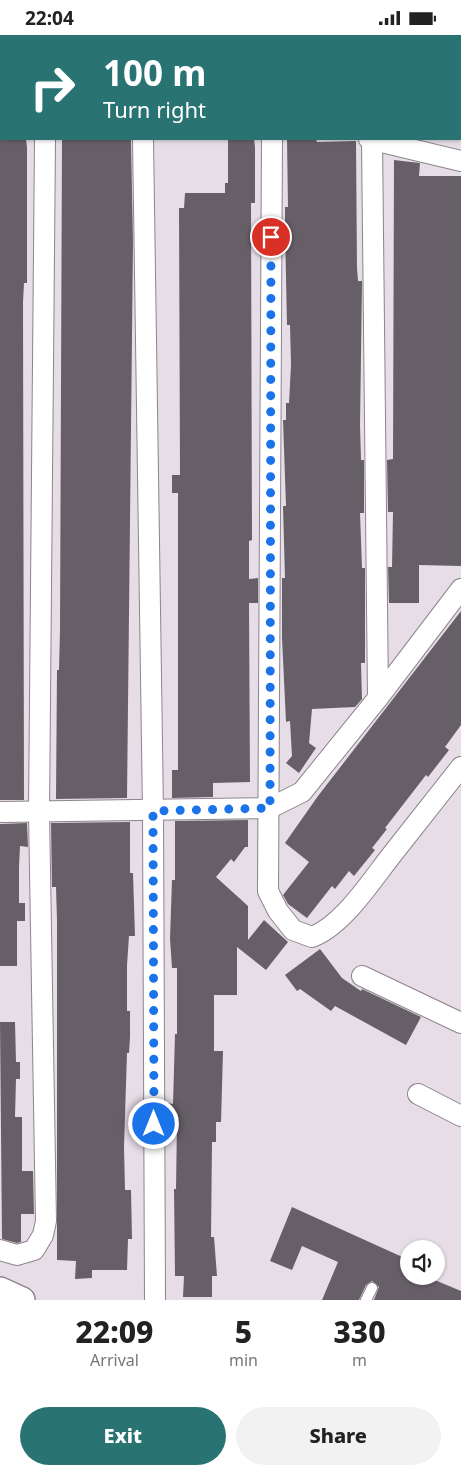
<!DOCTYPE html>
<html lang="en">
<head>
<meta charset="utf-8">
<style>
	:root { --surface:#fff; --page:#f2f2f2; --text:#222; --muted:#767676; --accent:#297373 }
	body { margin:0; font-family:"Noto Sans",sans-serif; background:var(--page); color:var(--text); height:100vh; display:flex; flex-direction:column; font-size:19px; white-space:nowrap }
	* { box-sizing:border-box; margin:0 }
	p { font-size:16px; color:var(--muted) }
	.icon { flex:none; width:28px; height:28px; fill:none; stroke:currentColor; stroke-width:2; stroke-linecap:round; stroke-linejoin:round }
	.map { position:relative; height:1265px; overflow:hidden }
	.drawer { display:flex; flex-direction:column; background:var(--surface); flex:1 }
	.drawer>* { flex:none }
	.guide { position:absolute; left:0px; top:0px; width:461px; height:105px; box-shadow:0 1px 4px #0004; background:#297373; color:#fff; overflow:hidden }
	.tools { position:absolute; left:400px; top:1205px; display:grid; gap:10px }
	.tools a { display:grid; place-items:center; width:45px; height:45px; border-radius:50%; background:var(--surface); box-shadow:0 1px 4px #0004; font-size:25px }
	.pin { position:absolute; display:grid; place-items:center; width:42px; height:42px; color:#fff; margin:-21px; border:2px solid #fff; border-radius:50%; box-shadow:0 1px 5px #0007 }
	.me { position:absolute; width:55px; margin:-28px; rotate:0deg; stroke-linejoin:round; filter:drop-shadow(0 0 4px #0008) }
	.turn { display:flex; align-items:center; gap:18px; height:105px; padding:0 20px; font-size:22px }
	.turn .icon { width:65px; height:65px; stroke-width:2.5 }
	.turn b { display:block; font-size:35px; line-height:42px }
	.eta { display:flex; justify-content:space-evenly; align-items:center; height:85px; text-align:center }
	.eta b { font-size:30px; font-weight:800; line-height:35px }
	.cta { display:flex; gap:10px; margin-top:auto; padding:10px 20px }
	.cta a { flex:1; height:58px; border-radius:30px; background:var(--accent); color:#fff; font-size:20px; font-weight:800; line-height:58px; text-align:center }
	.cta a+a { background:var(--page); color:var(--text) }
	.status { display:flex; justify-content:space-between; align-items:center; height:35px; padding:0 25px; background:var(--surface); direction:ltr }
	.status svg { height:14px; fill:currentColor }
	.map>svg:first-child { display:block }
	.building { fill:#675f68 }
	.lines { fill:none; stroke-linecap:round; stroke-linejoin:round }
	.service-casing { stroke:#8d848d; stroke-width:12 }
	.minor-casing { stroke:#8d848d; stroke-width:22 }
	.tertiary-casing { stroke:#8d848d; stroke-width:28 }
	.service { stroke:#fff; stroke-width:10 }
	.minor { stroke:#fff; stroke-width:20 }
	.tertiary { stroke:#fff; stroke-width:25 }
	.route { stroke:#1a73e8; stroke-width:9; stroke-dasharray:0 16.2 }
</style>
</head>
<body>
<div class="status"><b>22:04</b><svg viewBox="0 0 49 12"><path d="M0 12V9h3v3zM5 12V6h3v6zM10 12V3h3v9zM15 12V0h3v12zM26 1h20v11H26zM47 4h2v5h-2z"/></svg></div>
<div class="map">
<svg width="461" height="1265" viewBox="0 0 461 1265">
	<rect width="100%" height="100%" fill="#e6dde7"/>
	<g class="building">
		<polygon points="0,104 26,104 27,112 27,248 24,248 23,267 24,765 0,765"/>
		<polygon points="62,104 131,104 133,208 127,763 56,764 57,635 59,635 60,595"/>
		<polygon points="228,104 254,104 255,112 255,168 251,168 252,505 249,506 249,544 258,543 258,568 249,568 250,747 213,748 213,762 172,763 172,735 178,735 178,458 172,458 172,440 180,440 179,173 184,173 185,158 225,158 225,148 228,148"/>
		<polygon points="287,104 316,104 317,107 356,106 357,233 358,246 362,246 362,250 360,390 361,425 364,425 364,478 360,478 362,533 365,533 365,628 361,628 362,664 355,672 312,674 309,708 316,713 299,738 286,728 292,721 290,686 286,687 282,603 282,543 285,543 283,471 286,471 283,385 286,385 286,368 289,368 291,330 290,290 287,290 285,195 285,172 288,172"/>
		<polygon points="394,125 420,128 419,141 461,141 461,531 419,530 419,568 389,568 388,532 392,532 393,477 388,477 387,425 393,424"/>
		<polygon points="461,576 461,690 445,712 449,715 428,742 426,740 385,793 387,794 372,813 375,815 354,841 349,836 335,854 332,851 307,883 288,869 283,860 309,827 285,808 318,761"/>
		<polygon points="248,785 248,812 245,812 234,827 231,824 216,842 248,871 248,905 264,885 288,907 266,935 237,912 237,960 214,960 214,1016 223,1016 221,1087 216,1087 216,1107 212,1107 211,1202 214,1202 217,1241 212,1241 212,1262 183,1262 184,1241 175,1241 174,1154 176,1154 177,1086 167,1086 167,1068 173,1069 175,999 177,999 177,933 172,933 170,904 172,845 175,845 175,786"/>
		<polygon points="130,787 130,838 133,838 135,901 129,901 127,930 127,976 130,976 130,1002 129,1018 127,1018 124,1112 125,1155 131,1155 132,1204 128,1204 127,1235 92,1235 92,1243 75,1244 76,1226 57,1225 57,886 56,852 52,852 51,788"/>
		<polygon points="27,788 28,812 20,811 19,832 19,868 25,868 25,886 17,886 17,931 0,931 0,789"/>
		<polygon points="320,914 342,943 361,956 362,954 421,982 406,1010 335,971 331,976 300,954 297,956 285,940"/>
		<polygon points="0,987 15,987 16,1027 20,1027 20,1044 16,1044 15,1082 22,1082 22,1136 33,1136 34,1179 21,1179 21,1207 17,1208 2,1204"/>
		<polygon points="292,1172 409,1225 409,1241 425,1241 461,1256 461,1265 374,1265 379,1252 372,1246 366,1250 359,1265 322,1265 338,1227 302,1211 292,1235 270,1226"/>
	</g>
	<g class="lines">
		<defs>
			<polyline id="service" points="366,1265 372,1253"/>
			<g id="minor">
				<polyline points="141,0 141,1"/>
				<polyline points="263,0 264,1"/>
				<polyline points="46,1 46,0"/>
				<polyline points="143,104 153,776 155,1265"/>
				<path d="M272,104L268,856L278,876L293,895L312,902C344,890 373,843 394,817C417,788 439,760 461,732"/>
				<polyline points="369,104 461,126"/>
				<polyline points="372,105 378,663"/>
				<polyline points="0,777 270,773 302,757 378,663 461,554"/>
				<polyline points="362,941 461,988"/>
				<polyline points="418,1059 461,1081"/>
				<polyline points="0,1215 17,1220 34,1215 43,1200 46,1186 39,777 45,104"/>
			</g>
			<polyline id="tertiary" points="0,1255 22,1265"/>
		</defs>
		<use href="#service" class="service-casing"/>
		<use href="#minor" class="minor-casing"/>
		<use href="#tertiary" class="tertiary-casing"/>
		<use href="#service" class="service"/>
		<use href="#minor" class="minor"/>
		<use href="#tertiary" class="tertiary"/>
	</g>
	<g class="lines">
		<polyline class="route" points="154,1089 153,776 270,773 271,202"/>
	</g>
</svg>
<div class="tools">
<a><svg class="icon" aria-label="sound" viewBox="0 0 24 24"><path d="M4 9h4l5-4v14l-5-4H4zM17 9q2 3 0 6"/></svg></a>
</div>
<div class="pin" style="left:271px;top:202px;background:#d93025"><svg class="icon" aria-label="arrive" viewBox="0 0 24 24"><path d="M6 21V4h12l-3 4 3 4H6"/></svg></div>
<svg class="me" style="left:154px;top:1089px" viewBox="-20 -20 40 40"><circle r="17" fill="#1a73e8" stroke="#fff" stroke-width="3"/><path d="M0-11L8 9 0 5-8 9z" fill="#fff"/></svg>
<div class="guide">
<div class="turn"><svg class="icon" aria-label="right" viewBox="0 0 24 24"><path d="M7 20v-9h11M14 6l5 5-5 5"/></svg><div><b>100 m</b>Turn right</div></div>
</div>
</div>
<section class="drawer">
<div class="eta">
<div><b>22:09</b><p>Arrival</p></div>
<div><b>5</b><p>min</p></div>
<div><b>330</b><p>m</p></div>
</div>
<div class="cta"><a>Exit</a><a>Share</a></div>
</section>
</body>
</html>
